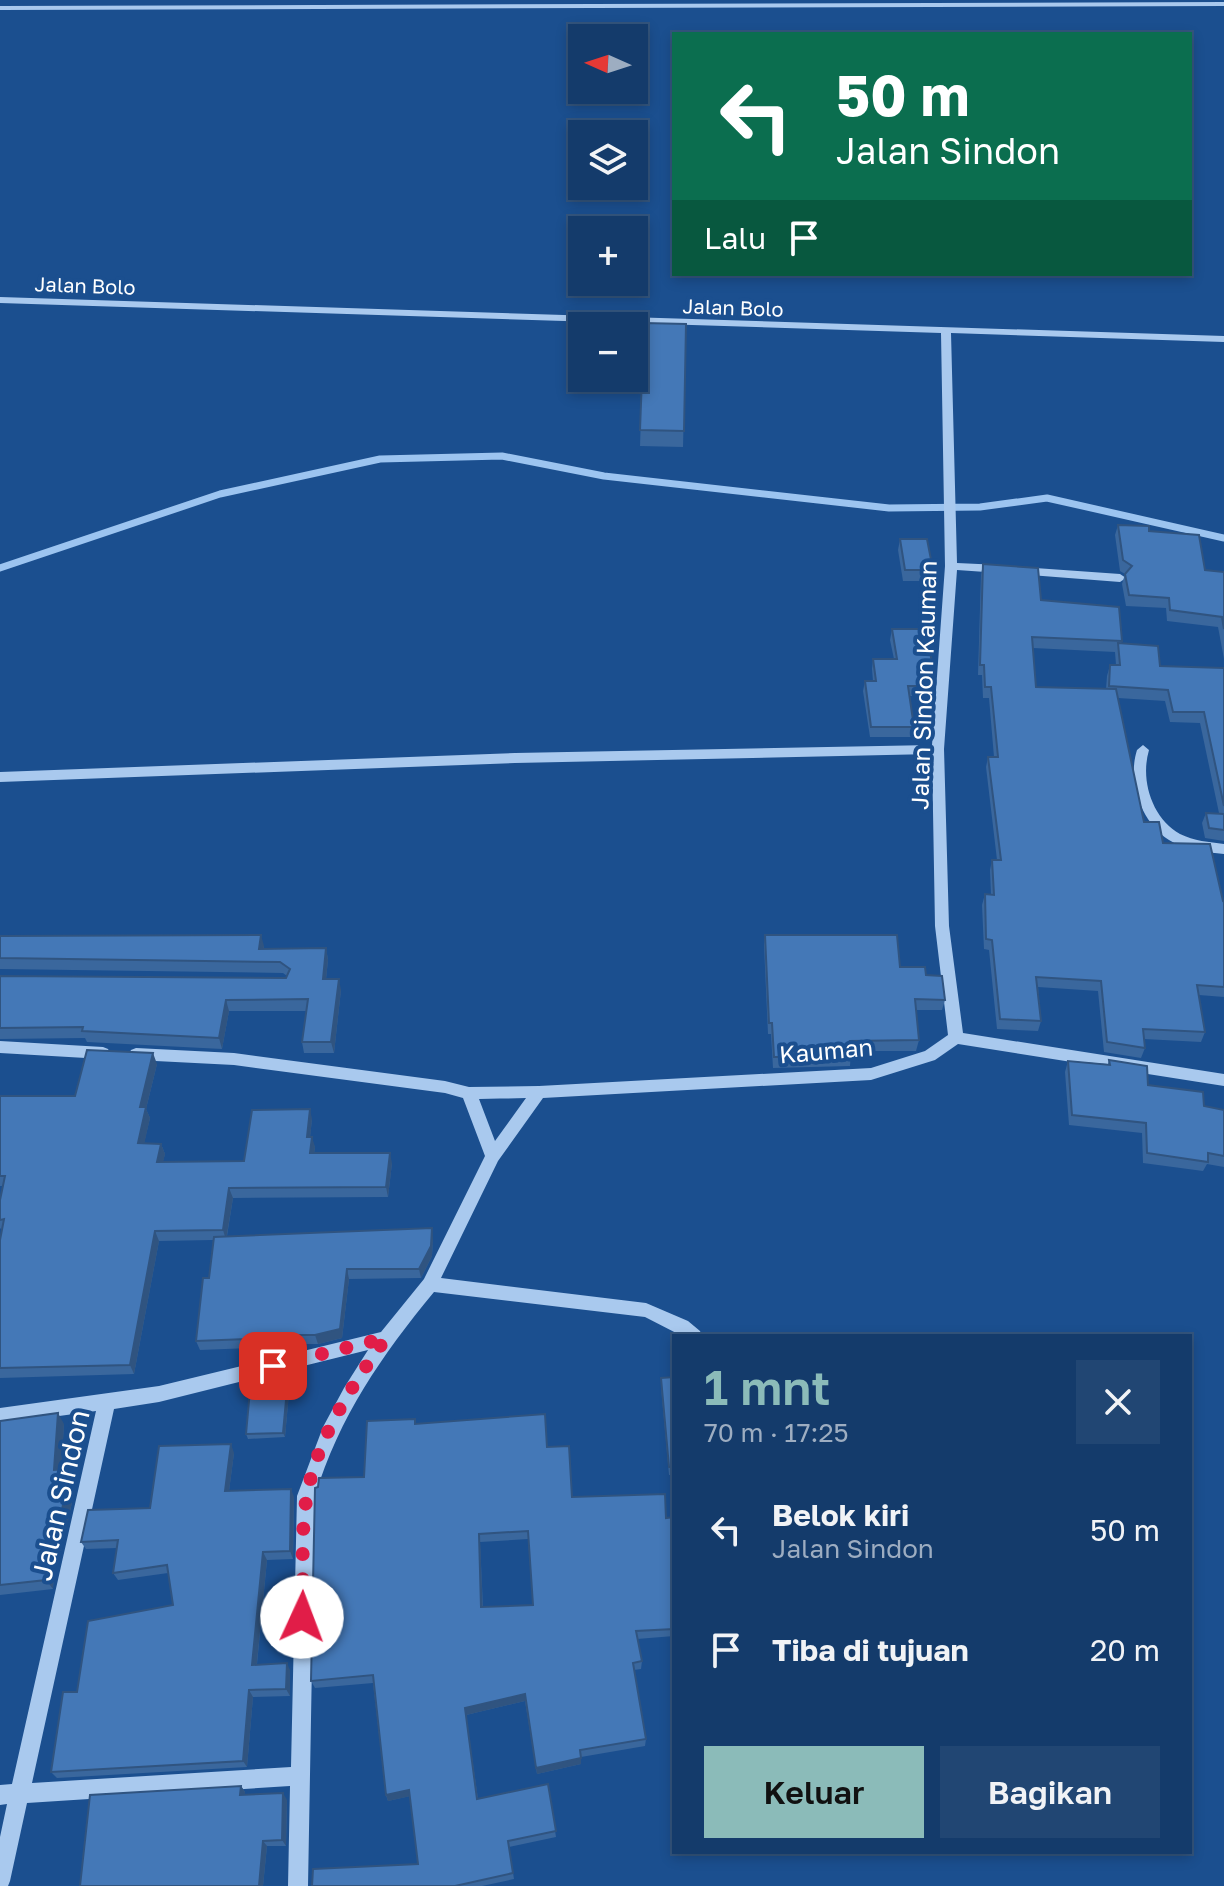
<!DOCTYPE html>
<html lang="id">
<head>
<meta charset="utf-8">
<style>
	:root { --surface:#143b6b; --page:#214673; --text:#f1f3f6; --muted:#9dadc1; --line:#33557e; --accent:#8bbbb9 }
	body { margin:0; font-family:"Golos Text",sans-serif; background:var(--page); color:var(--text); height:100vh; display:flex; flex-direction:column; font-size:30px; white-space:nowrap }
	* { box-sizing:border-box; margin:0 }
	p { font-size:26px; color:var(--muted) }
	.icon { flex:none; width:44px; height:44px; fill:none; stroke:currentColor; stroke-width:2; stroke-linecap:round; stroke-linejoin:round }
	.map { position:relative; flex:1; overflow:hidden }
	.drawer { position:absolute; left:672px; top:1334px; width:520px; height:520px; display:flex; flex-direction:column; background:var(--surface); border-radius:0px; box-shadow:0 4px 12px #0003,0 0 0 2px var(--line) }
	.drawer>* { flex:none }
	.top-card { position:absolute; left:672px; top:32px; width:520px; height:244px; border-radius:0px; box-shadow:0 4px 12px #0003,0 0 0 2px var(--line); background:#0b6e4f; color:#fff; overflow:hidden }
	.needle { width:52px; rotate:273deg }
	.buttons { position:absolute; left:568px; top:24px; display:grid; gap:16px }
	.buttons a { display:grid; place-items:center; width:80px; height:80px; border-radius:0px; background:var(--surface); box-shadow:0 4px 12px #0003,0 0 0 2px var(--line); font-size:40px }
	.pin { position:absolute; display:grid; place-items:center; width:68px; height:68px; color:#fff; margin:-34px; border-radius:16px; box-shadow:0 4px 12px #0006 }
	.me { position:absolute; width:88px; margin:-44px; rotate:2deg; stroke-linejoin:round; filter:drop-shadow(0 0 6px #0008) }
	.turn { display:flex; align-items:center; gap:28px; height:168px; padding:0 32px; font-size:36px }
	.turn .icon { width:104px; height:104px; stroke-width:2.5 }
	.turn b { display:block; font-size:56px; line-height:68px }
	.then { display:flex; align-items:center; height:76px; padding:0 32px; background:#0003; gap:16px; font-size:30px }
	.round { display:grid; place-items:center; flex:none; width:84px; height:84px; border-radius:0px; background:var(--page) }
	.summary { display:flex; align-items:center; justify-content:space-between; height:136px; padding:0 32px }
	h1 { font-size:48px; font-weight:600; line-height:60px; color:var(--accent) }
	.button { display:flex; gap:16px; margin-top:auto; padding:16px 32px }
	.button a { flex:1; height:92px; border-radius:0px; background:var(--accent); color:#111; font-size:32px; font-weight:600; line-height:92px; text-align:center }
	.button a+a { background:var(--page); color:var(--text) }
	ul { padding:0; list-style:none }
	li { display:flex; align-items:center; gap:24px; height:120px; padding:0 32px }
	li div { flex:1 }
	li b { display:block; font-size:30px }
	li em { font-style:normal }
	.map>svg:first-child { display:block }
	.lines { fill:none; stroke-linecap:round; stroke-linejoin:round }
	.stream { stroke:#9cc4f0; stroke-width:7 }
	.minor { fill:#a9c9ee; fill-rule:evenodd }
	.wall { fill:#3a679d; fill-rule:evenodd }
	.shaded-wall { fill:#305480 }
	.building { fill:#4478b7; stroke:#305480; stroke-width:2; fill-rule:evenodd }
	.route { stroke:#e11d48; stroke-width:14; stroke-dasharray:0 25.2 }
	.labels { text-anchor:middle; dominant-baseline:central; stroke-width:8; stroke-linejoin:round; paint-order:stroke }
	.far-street-label { font-size:20px; fill:#fff; stroke:#1b4f8f }
	.street-label { font-size:24px; fill:#fff; stroke:#1b4f8f }
	.near-street-label { font-size:28px; fill:#fff; stroke:#1b4f8f }
</style>
</head>
<body>
<div class="map">
<svg width="1224" height="1886" viewBox="0 0 1224 1886">
	<rect width="100%" height="100%" fill="#1b4f8f"/>
	<g class="lines">
		<polyline class="stream" points="0,568 220,494 380,459 502,456 604,476 889,508 980,507 1047,498 1224,538"/>
		<g class="minor">
			<polygon points="1224,2 1224,6 0,10 0,6"/>
			<path d="M0,297L1224,336V342L951,333L957,563L1000,565L1006,569L1000,573L957,570L944,749L949,926L963,1033L1224,1074V1086L958,1044L935,1060L871,1080L543,1098L498,1161L441,1278L646,1303L688,1321L700,1331L702,1336H682L645,1317L434,1292C382,1355 339,1417 315,1496L308,1886H288L290,1786L27,1803L10,1881L8,1886H0V1837L7,1804L0,1805V1785L12,1784L96,1411L0,1424V1408L159,1386L381,1332L424,1279L485,1156L463,1098L445,1093L234,1065L136,1060L131,1058L129,1054L131,1050L136,1048L234,1053L445,1081L469,1087L539,1086L871,1068L925,1051L948,1035L935,926L932,754L515,763L0,782V772L515,753L932,745L945,566L941,333L0,303ZM526,1098L495,1141L479,1099ZM368,1350L344,1388L323,1427L297,1496L291,1767L32,1783L114,1409L159,1402Z"/>
			<polygon points="1021,567 1120,574 1126,578 1120,582 1017,574 1015,571"/>
			<path d="M1143,745L1149,750C1140,780 1152,818 1180,834C1194,841 1209,842 1224,844V854C1206,852 1185,850 1169,840C1141,822 1127,781 1137,750Z"/>
			<polygon points="0,1041 103,1047 108,1049 110,1053 108,1057 103,1059 0,1053"/>
		</g>
	</g>
	<g class="wall">
		<polygon points="644,323 686,324 683,447 640,446"/>
		<polygon points="1118,525 1149,531 1205,570 1224,572 1224,659 1218,627 1167,621 1166,608 1126,606 1122,584 1125,574 1120,571 1115,535"/>
		<polygon points="900,539 933,570 931,581 903,581 898,550"/>
		<path d="M983,564L1041,600L1122,641L1121,643L1160,666L1224,668V841L1205,838L1202,823L1206,813H1219L1200,723L1170,722L1165,701L1118,698L1144,822L1163,843L1224,902V997L1199,995L1205,1032L1201,1042L1144,1039L1145,1048L1141,1058L1104,1052L1098,991L1038,987L1041,1021L1038,1031L997,1029L989,950L984,949L982,905L985,894L991,895L990,870L992,860H997L986,767L988,757H994L989,698H983L982,675H978L981,575ZM1033,648L1115,652L1116,665H1110L1107,676L1106,689L1036,687Z"/>
		<polygon points="892,629 932,663 931,673 924,672 926,686 925,696 910,696 914,727 912,737 870,737 863,691 865,681 873,681 872,669 873,659 894,659 890,640"/>
		<polygon points="765,935 900,967 926,975 945,1000 942,1010 916,1010 919,1040 916,1051 851,1051 850,1066 773,1068 771,1034 768,1034 764,945"/>
		<polygon points="0,936 264,946 264,949 326,948 328,960 326,979 341,990 334,1053 304,1053 302,1042 306,1011 229,1011 222,1049 87,1042 85,1038 0,1039 0,976 286,978 287,976 283,973 0,969"/>
		<polygon points="1109,1060 1148,1085 1204,1106 1224,1110 1224,1167 1207,1164 1203,1171 1143,1163 1142,1133 1069,1125 1065,1072 1068,1061 1108,1064"/>
		<polygon points="157,1064 146,1109 150,1118 144,1143 161,1144 165,1154 163,1161 244,1161 312,1119 310,1137 315,1147 314,1153 392,1163 388,1197 233,1198 227,1236 433,1238 432,1256 421,1278 349,1279 342,1338 318,1344 251,1344 251,1348 200,1350 196,1341 209,1278 213,1240 159,1241 134,1374 0,1378 0,1240 2,1230 0,1228 0,1200 3,1186 0,1186 0,1096 75,1096"/>
		<polygon points="674,1377 674,1475 669,1475 661,1387 661,1378"/>
		<polygon points="287,1389 289,1393 285,1437 248,1439 246,1434"/>
		<polygon points="0,1421 64,1424 61,1469 74,1479 73,1498 61,1551 55,1551 53,1589 0,1595"/>
		<path d="M416,1424L547,1447L572,1497L666,1518L674,1517V1636L637,1639L642,1661L641,1669L634,1670L646,1739L645,1746L581,1757V1764L537,1774L525,1701L466,1715L478,1799L548,1784L556,1837L509,1847L514,1879L482,1886H312L418,1864L410,1796L388,1801L386,1795L373,1683L315,1688L311,1681L364,1477ZM528,1539L533,1605L483,1607L480,1542Z"/>
		<polygon points="234,1453 229,1491 294,1497 293,1559 267,1560 257,1664 290,1670 290,1696 253,1697 247,1767 57,1778 51,1772 77,1692 173,1605 168,1573 118,1580 113,1573 117,1548 86,1549 81,1542 150,1508"/>
		<polygon points="241,1786 245,1792 244,1795 287,1800 286,1846 267,1846 263,1886"/>
	</g>
	<g class="shaded-wall">
		<polygon points="261,935 264,946 262,960 259,949"/>
		<polygon points="326,948 328,960 325,990 323,979"/>
		<polygon points="339,979 341,990 334,1053 331,1042"/>
		<polygon points="226,1000 229,1011 222,1049 219,1038"/>
		<polygon points="153,1053 157,1064 146,1109 150,1118 142,1154 138,1143 140,1107"/>
		<polygon points="310,1109 312,1119 309,1147 307,1137"/>
		<polygon points="312,1137 315,1147 313,1163 310,1153"/>
		<polygon points="161,1144 165,1154 161,1172 157,1162"/>
		<polygon points="390,1153 392,1163 388,1197 386,1187"/>
		<polygon points="229,1188 233,1198 226,1240 223,1230"/>
		<polygon points="432,1228 433,1238 432,1256 421,1278 419,1269"/>
		<polygon points="155,1231 159,1241 134,1374 130,1365"/>
		<polygon points="347,1269 349,1279 342,1338 318,1344 315,1335"/>
		<polygon points="287,1389 289,1393 285,1437 283,1433"/>
		<polygon points="58,1413 64,1424 61,1481 54,1470"/>
		<polygon points="231,1444 234,1453 228,1499 225,1491"/>
		<polygon points="68,1469 74,1479 73,1498 61,1551 55,1541"/>
		<polygon points="291,1489 294,1497 293,1559 290,1551"/>
		<polygon points="479,1534 480,1542 483,1615 481,1607"/>
		<polygon points="49,1541 55,1551 53,1589 46,1580"/>
		<polygon points="263,1552 267,1560 256,1672 252,1665"/>
		<polygon points="287,1663 290,1670 290,1696 286,1689"/>
		<polygon points="249,1690 253,1697 247,1767 243,1761"/>
		<polygon points="525,1694 525,1701 466,1715 479,1806 465,1708"/>
		<polygon points="581,1758 581,1764 537,1774 536,1768"/>
		<polygon points="241,1786 245,1792 244,1802 240,1795"/>
		<polygon points="409,1790 411,1796 388,1801 386,1795"/>
		<polygon points="283,1793 287,1800 286,1846 282,1840"/>
		<polygon points="263,1841 267,1846 263,1886 259,1886"/>
	</g>
	<g class="building">
		<polygon points="644,323 686,324 684,431 640,430"/>
		<polygon points="1118,525 1149,526 1149,531 1199,535 1205,570 1224,572 1224,629 1222,617 1170,610 1169,598 1129,595 1125,574 1132,566 1123,560"/>
		<polygon points="900,539 927,539 933,570 905,570"/>
		<polygon points="983,564 1038,568 1041,600 1119,607 1122,641 1032,637 1036,687 1116,689 1144,822 1159,822 1163,843 1210,844 1223,901 1224,902 1224,987 1197,985 1205,1032 1143,1029 1145,1048 1107,1042 1101,981 1036,977 1041,1021 1000,1019 992,940 986,939 985,894 994,895 992,860 1001,860 988,757 998,757 991,687 985,687 984,665 980,665"/>
		<polygon points="892,629 926,629 932,663 923,662 926,686 908,686 914,727 871,727 865,681 876,681 873,659 897,659"/>
		<polygon points="1118,643 1158,646 1160,666 1224,668 1224,806 1204,712 1173,712 1168,690 1109,686 1110,665 1120,665"/>
		<polygon points="1206,813 1224,814 1224,830 1209,828"/>
		<polygon points="261,935 259,949 326,948 323,979 339,979 331,1042 302,1042 308,999 226,1000 219,1038 82,1031 83,1027 0,1028 0,976 286,978 290,969 280,962 0,958 0,936"/>
		<polygon points="765,935 897,935 900,967 925,967 926,975 942,976 945,1000 915,999 919,1040 850,1041 852,1056 774,1057 772,1023 769,1023"/>
		<polygon points="87,1050 153,1053 140,1107 146,1107 138,1143 161,1144 157,1162 244,1161 252,1110 310,1109 307,1137 312,1137 310,1153 390,1153 386,1187 229,1188 223,1230 155,1231 130,1365 0,1368 0,1240 4,1219 0,1220 0,1200 5,1176 0,1176 0,1096 75,1096"/>
		<polygon points="1109,1060 1147,1066 1148,1085 1203,1092 1204,1106 1224,1110 1224,1156 1208,1153 1208,1162 1147,1153 1146,1123 1072,1115 1068,1061 1110,1065"/>
		<polygon points="432,1228 431,1246 419,1269 347,1269 340,1329 315,1335 248,1335 247,1339 196,1341 203,1278 209,1278 214,1237"/>
		<polygon points="674,1377 674,1467 669,1467 661,1378"/>
		<polygon points="287,1389 283,1433 246,1434 250,1390"/>
		<polygon points="58,1413 54,1470 68,1469 67,1487 55,1541 49,1541 46,1580 0,1585 0,1421"/>
		<path d="M545,1414L547,1447L569,1446L572,1497L665,1494L666,1518L674,1517V1629L636,1631L642,1661L633,1663L646,1739L580,1750L581,1758L536,1768L525,1694L465,1708L477,1799L548,1784L556,1831L508,1841L513,1873L455,1886H312L313,1869L418,1864L409,1790L386,1795L373,1675L311,1681L315,1488L318,1487L319,1478L364,1477L367,1421L415,1419V1424ZM528,1531L533,1605L481,1607L479,1534Z"/>
		<polygon points="231,1444 225,1491 291,1489 290,1551 263,1552 252,1665 287,1663 286,1689 249,1690 243,1761 51,1772 63,1692 77,1692 88,1621 173,1605 167,1565 113,1573 118,1540 81,1542 88,1510 150,1508 159,1446"/>
		<polygon points="241,1786 240,1795 283,1793 282,1840 263,1841 259,1886 80,1886 90,1795"/>
	</g>
	<g class="lines">
		<path class="route" d="M273,1366L386,1338C353,1384 317,1438 307,1495C300,1534 304,1578 302,1617"/>
	</g>
	<g class="labels">
		<g class="far-street-label">
			<text transform="translate(85 285) rotate(2)">Jalan Bolo</text>
			<text transform="translate(733 307) rotate(2)">Jalan Bolo</text>
		</g>
		<g class="street-label">
			<text transform="translate(923 685) rotate(-88)">Jalan Sindon Kauman</text>
			<text transform="translate(826 1050) rotate(-5)">Kauman</text>
		</g>
		<g class="near-street-label">
			<text transform="translate(60 1495) rotate(-77)">Jalan Sindon</text>
		</g>
	</g>
</svg>
<div class="buttons">
<a><svg class="needle" viewBox="-14 -14 28 28"><path d="M0-13l5 13h-10z" fill="#e53935"/><path d="M0 13l5-13h-10z" fill="#9dadc1"/></svg></a>
<a><svg class="icon" aria-label="layers" viewBox="0 0 24 24"><path d="M12 4l9 5-9 5-9-5zM3 14l9 5 9-5"/></svg></a>
<a>+</a>
<a>−</a>
</div>
<div class="pin" style="left:273px;top:1366px;background:#d93025"><svg class="icon" aria-label="arrive" viewBox="0 0 24 24"><path d="M6 21V4h12l-3 4 3 4H6"/></svg></div>
<svg class="me" style="left:302px;top:1617px" viewBox="-20 -20 40 40"><circle r="19" fill="#fff"/><path d="M0-13L10 11 0 6-10 11z" fill="#e11d48"/></svg>
<div class="top-card">
<div class="turn"><svg class="icon" aria-label="left" viewBox="0 0 24 24"><path d="M17 20v-9H6M10 6l-5 5 5 5"/></svg><div><b>50 m</b>Jalan Sindon</div></div>
<div class="then">Lalu<svg class="icon" aria-label="arrive" viewBox="0 0 24 24"><path d="M6 21V4h12l-3 4 3 4H6"/></svg></div>
</div>
<section class="drawer">
<div class="summary"><div><h1>1 mnt</h1><p>70 m · 17:25</p></div><a class="round"><svg class="icon" aria-label="close" viewBox="0 0 24 24"><path d="M6 6l12 12M18 6L6 18"/></svg></a></div>
<ul>
<li><svg class="icon" aria-label="left" viewBox="0 0 24 24"><path d="M17 20v-9H6M10 6l-5 5 5 5"/></svg><div><b>Belok kiri</b><p>Jalan Sindon</p></div><em>50 m</em></li>
<li><svg class="icon" aria-label="arrive" viewBox="0 0 24 24"><path d="M6 21V4h12l-3 4 3 4H6"/></svg><div><b>Tiba di tujuan</b></div><em>20 m</em></li>
</ul>
<div class="button"><a>Keluar</a><a>Bagikan</a></div>
</section>
</div>
</body>
</html>
